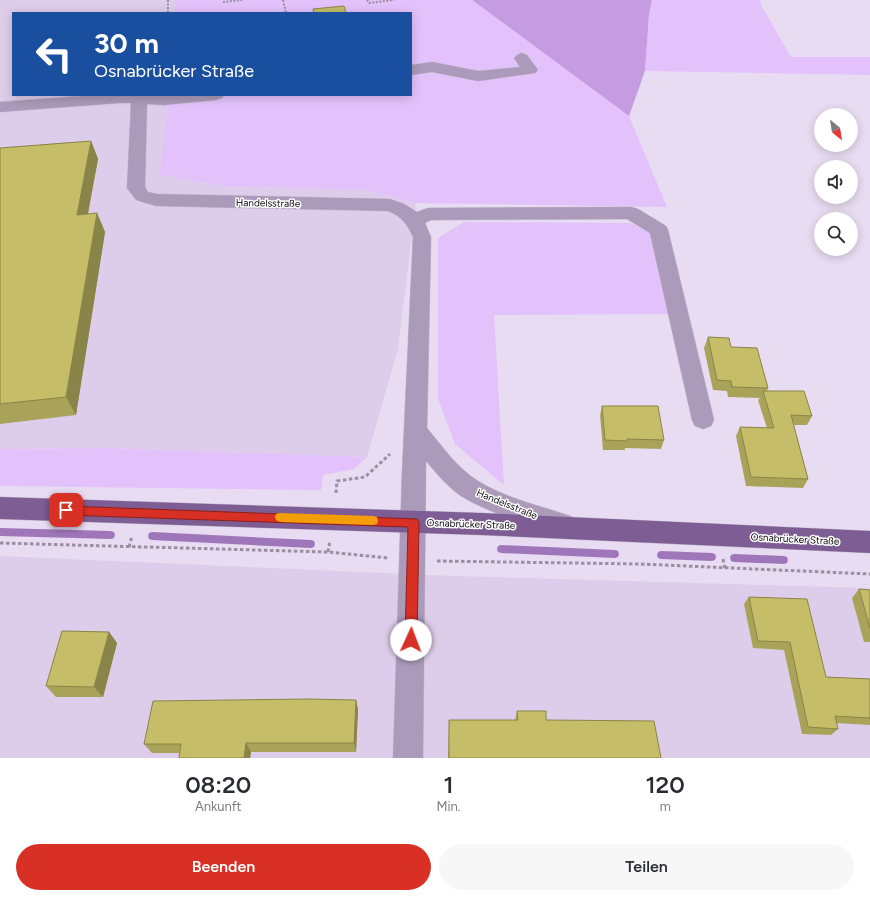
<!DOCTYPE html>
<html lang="de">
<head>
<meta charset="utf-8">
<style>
	:root { --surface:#fff; --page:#f7f7f7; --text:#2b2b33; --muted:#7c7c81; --accent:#d93025 }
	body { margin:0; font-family:Figtree,sans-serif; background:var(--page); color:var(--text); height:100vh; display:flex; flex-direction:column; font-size:15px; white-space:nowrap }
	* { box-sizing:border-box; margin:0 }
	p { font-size:13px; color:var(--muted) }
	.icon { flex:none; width:22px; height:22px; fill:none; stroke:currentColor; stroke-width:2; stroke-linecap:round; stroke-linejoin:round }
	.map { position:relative; height:758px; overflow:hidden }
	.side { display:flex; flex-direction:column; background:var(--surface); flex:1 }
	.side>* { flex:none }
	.banner { position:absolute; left:12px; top:12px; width:400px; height:84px; border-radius:0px; box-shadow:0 2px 10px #0003; background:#1a4fa0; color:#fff; overflow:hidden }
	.needle { width:26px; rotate:150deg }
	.controls { position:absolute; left:814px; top:108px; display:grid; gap:8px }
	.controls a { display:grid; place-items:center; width:44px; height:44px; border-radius:50%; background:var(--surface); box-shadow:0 2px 10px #0003; font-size:20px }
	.pin { position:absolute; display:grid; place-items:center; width:34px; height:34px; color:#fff; margin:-17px; border-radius:8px; box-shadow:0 2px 6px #0006 }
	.me { position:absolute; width:44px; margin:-22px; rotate:2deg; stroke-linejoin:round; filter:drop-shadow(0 0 3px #0008) }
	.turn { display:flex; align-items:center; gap:14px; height:84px; padding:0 16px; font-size:18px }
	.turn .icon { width:52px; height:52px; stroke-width:2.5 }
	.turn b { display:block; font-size:28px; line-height:34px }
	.eta { display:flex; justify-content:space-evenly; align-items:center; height:68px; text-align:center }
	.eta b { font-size:24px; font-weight:600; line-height:28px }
	.button { display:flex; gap:8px; margin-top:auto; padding:8px 16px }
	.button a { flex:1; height:46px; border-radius:24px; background:var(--accent); color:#fff; font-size:16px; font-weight:600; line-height:46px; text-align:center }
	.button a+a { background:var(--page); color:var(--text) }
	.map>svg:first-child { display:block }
	.built { fill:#decdea }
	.green { fill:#e3c2fb }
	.forest { fill:#c59ce2 }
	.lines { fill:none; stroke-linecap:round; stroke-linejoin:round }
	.stream { fill:#9e76b9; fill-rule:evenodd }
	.minor-casing { stroke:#c5bbce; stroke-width:1 }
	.major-casing { stroke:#c5bbce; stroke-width:1 }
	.path-far1 { stroke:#998fa0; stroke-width:2; stroke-dasharray:2 1.5; stroke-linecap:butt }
	.path { stroke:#998fa0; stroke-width:3; stroke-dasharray:3.5 2.5; stroke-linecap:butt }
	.minor { fill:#ab9ab9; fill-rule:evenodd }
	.major { fill:#7d5d94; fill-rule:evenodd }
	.wall { fill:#a9a359 }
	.shaded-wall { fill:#8a8448 }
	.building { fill:#c5bd67; stroke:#8a8448 }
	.route { fill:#d93025; stroke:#8d1f18 }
	.slow { fill:#f59e0b }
	.labels { text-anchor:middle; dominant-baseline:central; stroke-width:3; stroke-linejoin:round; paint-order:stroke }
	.street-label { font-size:10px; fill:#100c13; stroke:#fff }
</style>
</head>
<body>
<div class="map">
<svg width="870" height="758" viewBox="0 0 870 758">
	<rect width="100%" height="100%" fill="#e8dcf2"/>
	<g class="built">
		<polygon points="0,0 175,0 174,13 13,13 13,95 169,95 161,175 222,186 364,190 416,203 398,349 367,457 107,448 0,449"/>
		<polygon points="0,556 454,576 870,588 870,758 0,758"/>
	</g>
	<g class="green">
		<polygon points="175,0 472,0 629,116 667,207 416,203 364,190 222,186 160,175 169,95 411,95 411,13 174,13"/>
		<polygon points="652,0 760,0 761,5 791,57 870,57 870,75 645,71 649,14"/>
		<polygon points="464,222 632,223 655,236 672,314 494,315 504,485 455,444 438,399 438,238"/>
		<polygon points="107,448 367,457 354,469 323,475 321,490 0,486 0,449"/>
	</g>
	<polygon class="forest" points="472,0 652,0 649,14 645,71 629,116"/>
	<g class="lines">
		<g class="stream">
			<polygon points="0,528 111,531 114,532 115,535 114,538 111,539 0,536"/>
			<polygon points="152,532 311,540 314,541 315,544 314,547 311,548 152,540 149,539 148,536 149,533"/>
			<polygon points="501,545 615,550 618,551 619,554 618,557 615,558 501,553 498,552 497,549 498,546"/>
			<polygon points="661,551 712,553 715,554 716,557 715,560 712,561 661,559 658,558 657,555 658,552"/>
			<polygon points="734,554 784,556 787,557 788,560 787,563 784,564 734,562 731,561 730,558 731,555"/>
		</g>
		<defs>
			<g id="minor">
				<polygon points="522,53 527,55 538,70 535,73 478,81 432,72 411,75 411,65 432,62 478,71 520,67 514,58 517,55"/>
				<path d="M95,95H224L222,98L216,100L164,105L147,104L145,187L148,192L157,194L390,199L404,204L417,212L428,208L631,207L638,209L666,226L668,230L714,420L711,426L703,429L695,426L692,420L650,233L627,219L431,220L425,223L431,237L427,428C442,446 457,468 478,481C507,499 542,506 573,517L577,525L573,533L564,536C530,524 492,515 461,496C448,487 436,473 426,461L423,758H393L402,473L413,237C407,223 401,216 388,211L156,206L136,200L127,188L131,103H119L0,112V102Z"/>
			</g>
			<polygon id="major" points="0,497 481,513 870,531 870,553 481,535 0,519"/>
		</defs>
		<use href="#minor" class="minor-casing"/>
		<use href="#major" class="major-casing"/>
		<g class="path-far1">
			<polyline points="168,0 168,13"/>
			<polyline points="283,0 286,13"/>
			<polyline points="367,0 369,3 394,0"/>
			<polyline points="223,2 242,0"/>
		</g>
		<g class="path">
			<polyline points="336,493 337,481 365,477 390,454"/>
			<polyline points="0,543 328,552 388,558"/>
			<polyline points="129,547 132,536"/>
			<polyline points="328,552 330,541"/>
			<polyline points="723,559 725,568"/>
			<polyline points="437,561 640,564 870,574"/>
		</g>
		<use href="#minor" class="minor"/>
		<use href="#major" class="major"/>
	</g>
	<g class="wall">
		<polygon points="91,141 98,159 88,214 97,213 105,232 76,415 0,424 0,148"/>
		<polygon points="708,337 731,347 768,388 767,391 812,416 807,425 793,425 808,479 803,488 746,486 736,436 740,427 767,428 758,400 760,398 728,397 727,391 713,390 704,348"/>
		<polygon points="602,406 664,440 661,449 625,448 625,450 603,450 600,415"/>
		<polygon points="859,589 870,590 870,642 864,642 852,598"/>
		<polygon points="749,597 826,677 870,679 870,725 836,723 838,729 831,735 802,734 784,650 753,648 744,604"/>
		<polygon points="109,632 117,643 103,697 56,697 46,686"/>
		<polygon points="356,700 358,710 356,752 251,752 250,758 179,758 180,753 152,753 144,744"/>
		<polygon points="517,711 546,720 661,758 448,758 449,720 515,720"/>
	</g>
	<g class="shaded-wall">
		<polygon points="91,141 98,159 84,234 77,215"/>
		<polygon points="97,213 105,232 76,415 66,397"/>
		<polygon points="109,632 117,643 103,697 94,687"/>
		<polygon points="356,700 358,710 356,752 354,743"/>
		<polygon points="246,743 251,752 250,758 244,758"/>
	</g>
	<g class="building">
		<polygon points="344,6 346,13 314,13 313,9"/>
		<polygon points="91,141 77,215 97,213 66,397 0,404 0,148"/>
		<polygon points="708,337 729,338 731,347 757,348 768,388 732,387 731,381 717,380"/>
		<polygon points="763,391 804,391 812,416 791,415 808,479 751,477 740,427 774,428"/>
		<polygon points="602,406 658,406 664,440 627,439 627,441 605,440"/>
		<polygon points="859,589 870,590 870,628"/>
		<polygon points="749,597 807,599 826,677 870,679 870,718 835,716 838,729 808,727 790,642 758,641"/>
		<polygon points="62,631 109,632 94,687 46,686"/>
		<polygon points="308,699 356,700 354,743 246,743 244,758 179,758 181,744 144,744 153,701"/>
		<polygon points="517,711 546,711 546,720 654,721 661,758 449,758 449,720 518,720"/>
	</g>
	<polygon class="route" points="66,506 417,519 419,522 417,640 415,644 411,645 407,644 405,640 408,527 66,515 62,513 61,510 62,507"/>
	<polygon class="slow" points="280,513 373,516 377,517 378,521 377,524 373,525 280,522 276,520 275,517 276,514"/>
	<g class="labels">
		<g class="street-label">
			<text transform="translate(268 203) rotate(1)">Handelsstraße</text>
			<text transform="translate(507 504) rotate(22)">Handelsstraße</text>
			<text transform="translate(471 524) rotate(2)">Osnabrücker Straße</text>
			<text transform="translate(795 539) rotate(3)">Osnabrücker Straße</text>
		</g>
	</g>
</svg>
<div class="controls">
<a><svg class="needle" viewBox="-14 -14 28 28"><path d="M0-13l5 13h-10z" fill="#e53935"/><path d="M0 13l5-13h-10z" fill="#7c7c81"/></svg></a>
<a><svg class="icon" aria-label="sound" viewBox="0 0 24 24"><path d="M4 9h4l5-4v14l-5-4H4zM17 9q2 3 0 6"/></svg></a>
<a><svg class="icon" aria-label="search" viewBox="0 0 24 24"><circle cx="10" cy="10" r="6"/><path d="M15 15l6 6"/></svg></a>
</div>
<div class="pin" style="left:66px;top:510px;background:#d93025"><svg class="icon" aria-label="arrive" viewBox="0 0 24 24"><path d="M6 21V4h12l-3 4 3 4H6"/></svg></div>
<svg class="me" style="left:411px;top:640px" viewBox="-20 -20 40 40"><circle r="19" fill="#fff"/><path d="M0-13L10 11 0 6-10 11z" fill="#d93025"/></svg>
<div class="banner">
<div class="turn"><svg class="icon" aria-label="left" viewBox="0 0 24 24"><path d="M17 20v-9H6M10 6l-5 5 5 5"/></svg><div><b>30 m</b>Osnabrücker Straße</div></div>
</div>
</div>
<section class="side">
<div class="eta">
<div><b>08:20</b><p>Ankunft</p></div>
<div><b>1</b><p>Min.</p></div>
<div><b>120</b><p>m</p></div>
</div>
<div class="button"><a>Beenden</a><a>Teilen</a></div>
</section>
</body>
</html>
